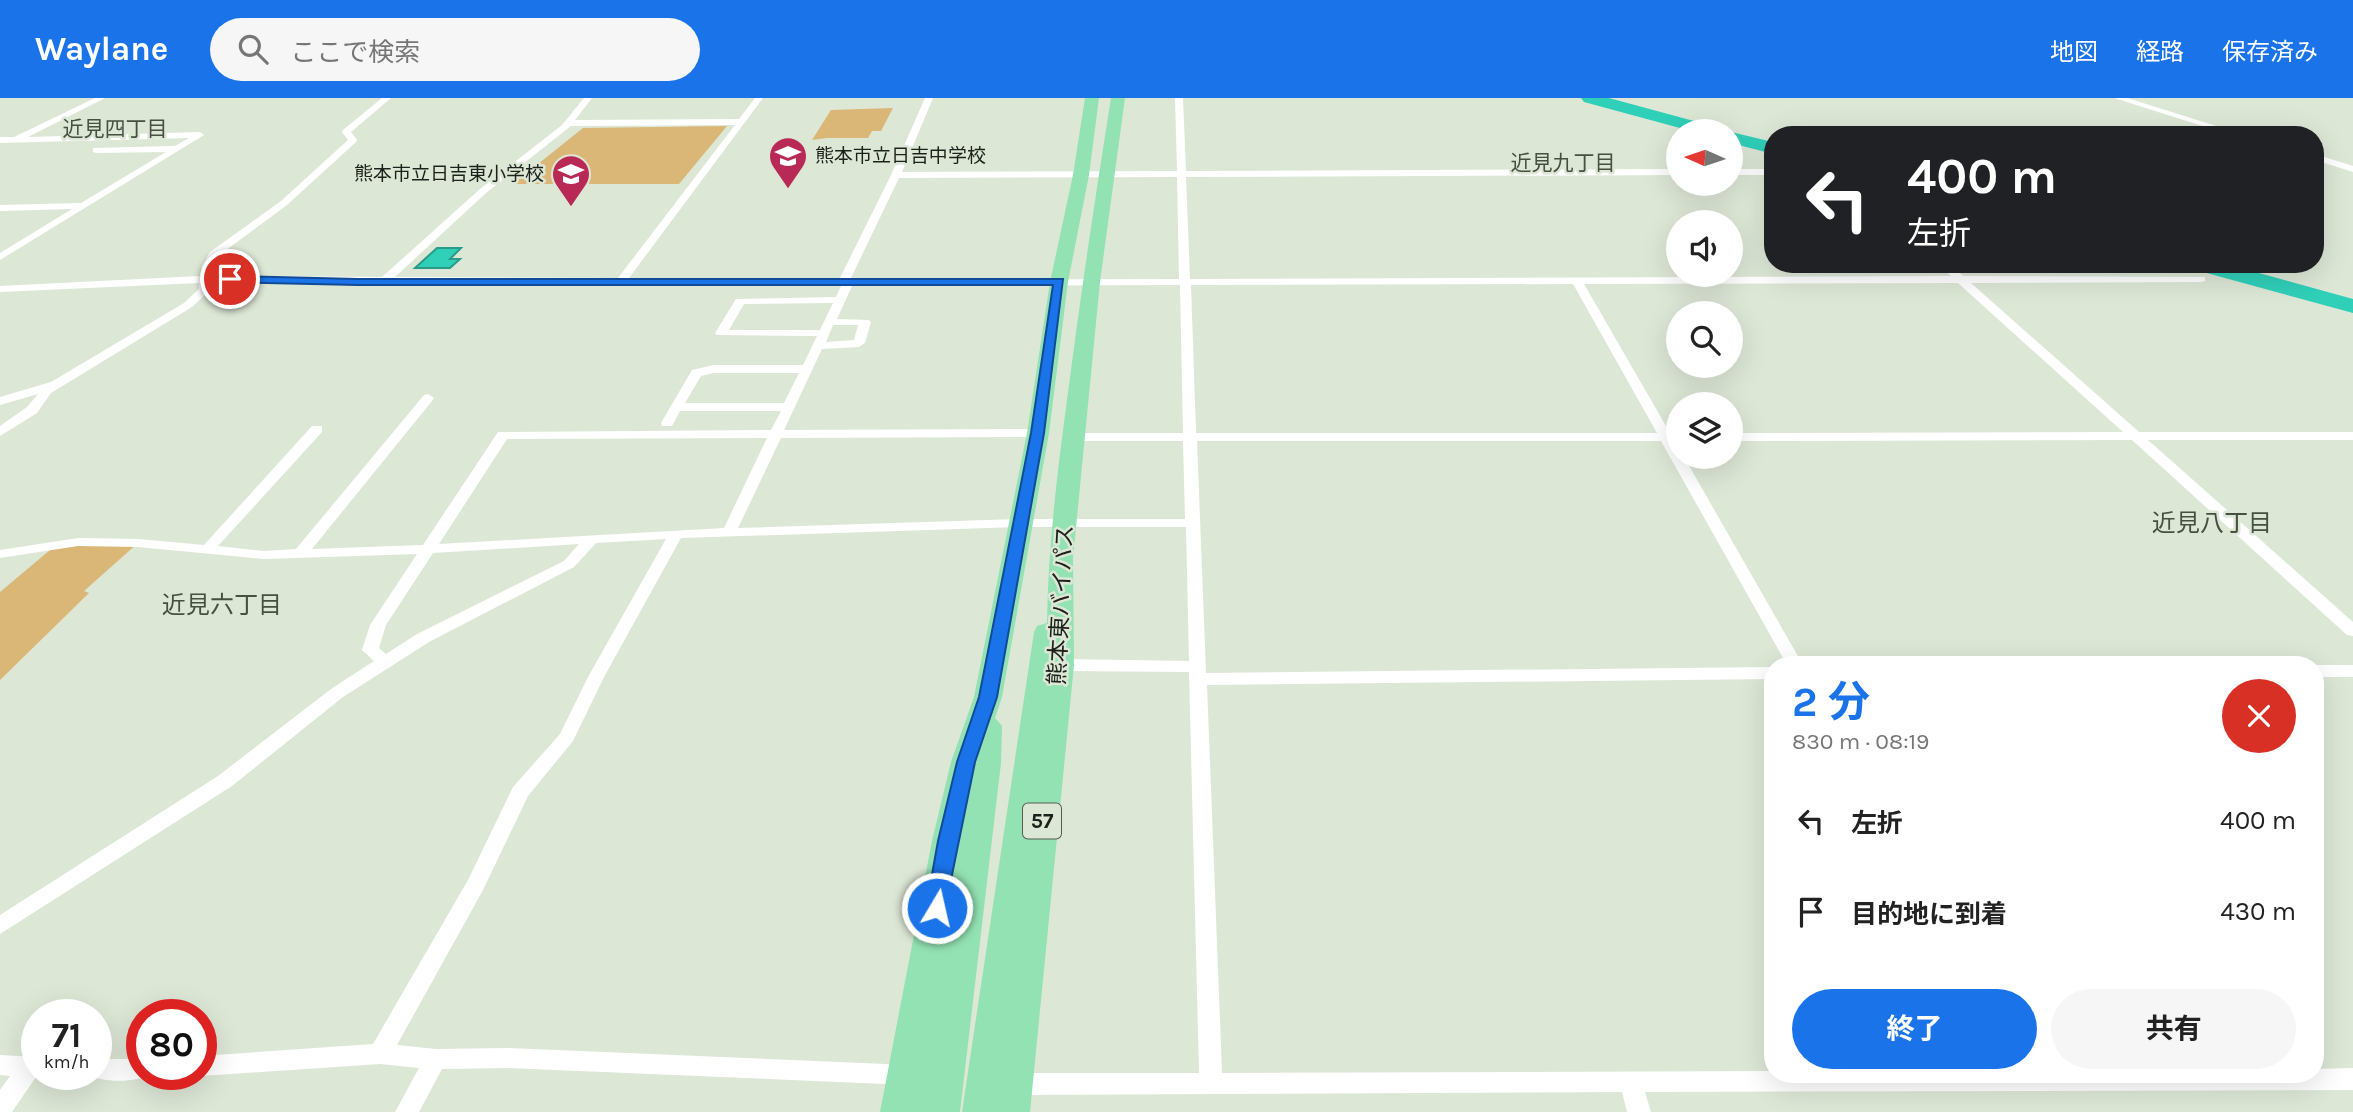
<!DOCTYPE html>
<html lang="ja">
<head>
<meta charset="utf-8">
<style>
	:root { --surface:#fff; --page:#f6f6f6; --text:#222; --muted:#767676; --accent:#1a73e8 }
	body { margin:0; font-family:Karla,"Noto Sans JP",sans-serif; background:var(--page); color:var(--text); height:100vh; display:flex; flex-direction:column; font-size:26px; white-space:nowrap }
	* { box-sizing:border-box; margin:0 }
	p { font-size:23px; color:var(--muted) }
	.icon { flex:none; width:38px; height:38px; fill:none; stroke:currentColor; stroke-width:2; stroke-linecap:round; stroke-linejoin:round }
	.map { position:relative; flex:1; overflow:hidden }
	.side { position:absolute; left:1764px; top:558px; width:560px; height:427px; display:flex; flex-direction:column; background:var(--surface); border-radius:28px; box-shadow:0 7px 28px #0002 }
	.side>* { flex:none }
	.banner { position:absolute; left:1764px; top:28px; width:560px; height:147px; border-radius:28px; box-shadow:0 7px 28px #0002; background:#202124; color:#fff; overflow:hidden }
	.needle { width:46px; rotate:273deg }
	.tools { position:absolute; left:1666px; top:21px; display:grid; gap:14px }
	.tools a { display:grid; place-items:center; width:77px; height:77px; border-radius:50%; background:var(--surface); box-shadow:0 7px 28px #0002; font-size:35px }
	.speed { position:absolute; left:21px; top:901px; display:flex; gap:14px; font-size:35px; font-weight:700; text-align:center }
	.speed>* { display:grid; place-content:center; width:91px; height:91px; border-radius:50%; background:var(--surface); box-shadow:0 7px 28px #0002; line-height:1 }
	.speed small { font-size:18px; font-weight:400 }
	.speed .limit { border:10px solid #d22; background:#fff; color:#111 }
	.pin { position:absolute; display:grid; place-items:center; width:60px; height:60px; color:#fff; margin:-30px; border:4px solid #fff; border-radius:50%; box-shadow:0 2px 7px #0007 }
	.me { position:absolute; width:77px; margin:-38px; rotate:9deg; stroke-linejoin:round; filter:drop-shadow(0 0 5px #0008) }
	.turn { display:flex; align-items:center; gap:24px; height:147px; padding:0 28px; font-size:32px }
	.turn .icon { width:91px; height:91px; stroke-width:2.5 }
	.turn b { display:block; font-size:49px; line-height:60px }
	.round { display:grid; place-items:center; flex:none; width:74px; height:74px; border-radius:37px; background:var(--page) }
	.overview { display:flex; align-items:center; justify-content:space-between; height:119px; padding:0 28px }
	h1 { font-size:42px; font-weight:700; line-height:52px; color:var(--accent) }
	.primary-button { display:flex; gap:14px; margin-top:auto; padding:14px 28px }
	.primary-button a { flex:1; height:80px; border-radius:42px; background:var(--accent); color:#fff; font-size:28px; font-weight:700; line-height:80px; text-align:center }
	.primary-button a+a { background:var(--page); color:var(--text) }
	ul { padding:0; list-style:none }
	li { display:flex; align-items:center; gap:21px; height:91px; padding:0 28px }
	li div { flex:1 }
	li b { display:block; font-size:26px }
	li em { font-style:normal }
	header { display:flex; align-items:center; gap:42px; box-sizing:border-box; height:98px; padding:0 35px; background:var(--accent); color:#fff }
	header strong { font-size:33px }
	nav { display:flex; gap:38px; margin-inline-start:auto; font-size:24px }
	.search { width:490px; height:63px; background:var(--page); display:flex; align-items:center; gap:18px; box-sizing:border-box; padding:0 24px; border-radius:38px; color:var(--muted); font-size:26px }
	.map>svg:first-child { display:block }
	.green { fill:#dab777 }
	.water { fill:#30cfb8; stroke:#2a9b89; stroke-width:2 }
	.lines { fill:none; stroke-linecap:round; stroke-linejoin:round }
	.river { fill:#30cfb8; fill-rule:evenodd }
	.minor { fill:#fff; fill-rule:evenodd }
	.trunk { fill:#93e2b3; fill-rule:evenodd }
	.route { fill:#1a73e8; stroke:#114b97; stroke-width:2 }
	.labels { text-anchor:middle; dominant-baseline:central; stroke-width:5; stroke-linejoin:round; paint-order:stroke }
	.far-poi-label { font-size:19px; fill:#1d211b; stroke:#dde7d6; text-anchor:start }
	.far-neighbourhood-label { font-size:21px; fill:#474f41; stroke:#dde7d6 }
	.shield { fill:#dde7d6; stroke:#575c53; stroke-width:2 }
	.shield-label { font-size:21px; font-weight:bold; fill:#1d211b }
	.street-label { font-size:23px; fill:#1d211b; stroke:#dde7d6 }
	.neighbourhood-label { font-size:24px; fill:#474f41; stroke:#dde7d6 }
</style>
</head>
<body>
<header>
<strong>Waylane</strong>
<div class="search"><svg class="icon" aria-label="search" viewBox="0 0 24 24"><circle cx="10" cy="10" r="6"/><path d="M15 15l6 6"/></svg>ここで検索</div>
<nav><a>地図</a><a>経路</a><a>保存済み</a></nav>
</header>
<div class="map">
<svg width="2353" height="1014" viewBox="0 0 2353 1014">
	<rect width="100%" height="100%" fill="#dde7d6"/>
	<g class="green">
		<polygon points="893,10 881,33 872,33 868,40 827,40 812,42 831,12"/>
		<polygon points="727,28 679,86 513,86 583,30"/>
		<polygon points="138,445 84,493 89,495 0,582 0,494 56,447"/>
	</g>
	<polygon class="water" points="437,150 461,150 450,161 460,161 450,170 415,170"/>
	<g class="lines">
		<g class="river">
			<polygon points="1581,0 1609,0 1716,29 1719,33 1691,33 1584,4"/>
			<polygon points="1731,34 1773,44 1773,56 1731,45"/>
			<polygon points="2189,166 2226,166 2353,201 2353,215 2192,171"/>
		</g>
		<g class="minor">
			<polygon points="95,0 105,0 28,39 200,34 204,37 0,162 0,155 72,111 0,113 0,107 81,105 166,54 96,55 93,54 93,50 175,48 189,40 0,45 0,39 14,39"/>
			<path d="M382,0H391L351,34L357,42L356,44L287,107L218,158L212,168L211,178L382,179L480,91L562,27L584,0H592L575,22L739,21L755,0H763L629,180L839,182L891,77L925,0H933L902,74L1177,73L1175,0H1183L1186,73L1678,71V77L1186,79L1190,181L1951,178L1938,166H1950L1963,178L2205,179V183L2201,184L1971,185L2139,334H2353V342H2148L2353,524V538L2347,537L2132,342L1731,343V335L2123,334L1958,185L1584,186L1670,335H1678V343H1674L1678,350V359H1684L1803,567H1787L1661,343H1197L1206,575L1773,569V581L1207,587L1222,975L1773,973V976H2315V971L2353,970V992L1645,994L1651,1014H1627L1622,994L1011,997L1003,993L999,986L1003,979L1011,975H1199L1189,574L1060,573L1052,567L1060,561L1189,563L1186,429H1021L681,440L604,579L573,643L528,698L483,792L397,947L436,951L508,950L909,967L917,970L920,977L917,984L909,987L508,970L442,971L419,1014H395L419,970L380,966L201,978L196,976H201V958L373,946L468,782L513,689L560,636L588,579L666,441L596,445L574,469L429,544L343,599L232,688L0,836V817L218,678L331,591L374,563L362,552L370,527L417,456L264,461L138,449L78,448L0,460V452L78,440L138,441L204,447L312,328H322V334L218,448L264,453L296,451L424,297L428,296L434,300L432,303L312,451L423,447L498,334L771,332L781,313H680L672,328H662L661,325L692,272L714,267H803L817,238L717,237L715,235L736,201L836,199L841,188L210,184L208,194L192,209L51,295L37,315L0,338V328L27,309L38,296L0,307V299L51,284L184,205L199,191V185L0,194V188L200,178L202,168L210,154L281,103L348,42L342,34L343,32ZM735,27L618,180L395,179L486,95L571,28ZM1177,79L1179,181L850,182L899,80ZM1573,186L1657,335H1196L1191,187ZM1180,187L1183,335H1073L1066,339L1073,343H1183L1185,421H1021L738,430L781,340L1038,339L1045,335L1038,331L784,332L822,251L859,249L865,245L871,224L869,222L837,221L852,188ZM833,205L820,232H729L744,206ZM833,227H858L854,242L826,244ZM714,275H799L784,305H685L701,278ZM767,340L724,430L439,446L507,341ZM579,446L564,463L417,536L386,556L379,550L386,527L433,455Z"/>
			<polygon points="2114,0 2127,0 2245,37 2231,37"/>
			<polygon points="2315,56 2353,68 2353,74 2315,62"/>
			<rect x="1731" y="71" width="42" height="6"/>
			<rect x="2315" y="567" width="38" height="12"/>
			<polygon points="0,957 37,959 37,976 44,976 36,979 12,1014 0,1014 0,992 10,978 0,977"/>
			<path d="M96,961H142V976H151C138,985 100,985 87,976H96Z"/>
		</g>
		<g class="trunk">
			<polygon points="1085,0 1099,0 1089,77 1068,184 1049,335 1002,599 995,620 1002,628 1001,665 960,1014 920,1014 927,967 920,1014 880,1014 932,743 951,664 974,599 1027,335 1050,184 1073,77"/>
			<path d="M1111,0H1125L1100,184L1073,460L1074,567L1030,1014H962L1034,534L1037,528L1047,525C1048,450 1057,376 1067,302C1080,201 1095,100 1111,0Z"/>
		</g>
	</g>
	<polygon class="route" points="230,178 358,181 1063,181 1044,335 997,599 975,664 944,816 937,819 930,816 926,810 938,743 957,664 979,599 1031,335 1053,187 358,187 226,184 226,179"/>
	<defs>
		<symbol id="school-pin" viewBox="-11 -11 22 30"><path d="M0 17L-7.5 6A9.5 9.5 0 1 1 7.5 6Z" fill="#b82956" stroke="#dde7d6"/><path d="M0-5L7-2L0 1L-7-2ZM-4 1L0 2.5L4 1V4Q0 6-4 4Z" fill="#fff"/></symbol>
	</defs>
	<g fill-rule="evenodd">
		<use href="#school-pin" x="766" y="36" width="44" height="60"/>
		<use href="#school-pin" x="549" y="54" width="44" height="60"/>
	</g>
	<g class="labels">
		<g class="far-poi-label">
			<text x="815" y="58">熊本市立日吉中学校</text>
			<text x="544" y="76" text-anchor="end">熊本市立日吉東小学校</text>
		</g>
		<g class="far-neighbourhood-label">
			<text x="115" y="31">近見四丁目</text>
			<text x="1563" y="65">近見九丁目</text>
		</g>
		<rect class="shield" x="1023" y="705.5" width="38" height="35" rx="5"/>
		<g class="shield-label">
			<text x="1042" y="723">57</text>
		</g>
		<g class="street-label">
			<text transform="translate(1061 507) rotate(-87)">熊本東バイパス</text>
		</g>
		<g class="neighbourhood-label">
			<text x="2212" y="425">近見八丁目</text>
			<text x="222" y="507">近見六丁目</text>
		</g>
	</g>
</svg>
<div class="tools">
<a><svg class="needle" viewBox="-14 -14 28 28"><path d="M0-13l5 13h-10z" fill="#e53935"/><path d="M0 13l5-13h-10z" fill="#767676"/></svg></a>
<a><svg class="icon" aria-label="sound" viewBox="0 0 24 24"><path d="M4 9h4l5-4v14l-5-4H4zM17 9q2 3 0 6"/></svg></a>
<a><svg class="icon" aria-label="search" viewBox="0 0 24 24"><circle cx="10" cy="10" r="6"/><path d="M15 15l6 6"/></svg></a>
<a><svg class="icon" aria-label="layers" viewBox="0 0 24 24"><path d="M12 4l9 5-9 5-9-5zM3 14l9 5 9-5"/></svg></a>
</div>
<div class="speed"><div>71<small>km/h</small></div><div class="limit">80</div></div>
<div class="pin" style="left:230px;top:181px;background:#d93025"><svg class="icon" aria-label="arrive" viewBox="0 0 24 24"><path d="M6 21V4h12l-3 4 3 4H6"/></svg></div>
<svg class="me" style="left:937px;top:810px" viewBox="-20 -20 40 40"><circle r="17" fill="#1a73e8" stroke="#fff" stroke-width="3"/><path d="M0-11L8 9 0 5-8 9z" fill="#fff"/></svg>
<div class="banner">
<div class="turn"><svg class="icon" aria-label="left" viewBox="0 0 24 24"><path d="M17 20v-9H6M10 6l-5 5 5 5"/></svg><div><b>400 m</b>左折</div></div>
</div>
<section class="side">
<div class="overview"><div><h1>2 分</h1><p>830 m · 08:19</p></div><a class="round" style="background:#d93025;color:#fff"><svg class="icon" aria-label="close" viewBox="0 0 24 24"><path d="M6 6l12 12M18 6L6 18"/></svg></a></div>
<ul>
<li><svg class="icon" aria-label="left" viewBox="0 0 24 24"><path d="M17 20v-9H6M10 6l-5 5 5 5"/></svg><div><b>左折</b></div><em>400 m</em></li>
<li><svg class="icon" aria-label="arrive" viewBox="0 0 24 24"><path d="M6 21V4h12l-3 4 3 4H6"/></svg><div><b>目的地に到着</b></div><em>430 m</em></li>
</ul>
<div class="primary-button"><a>終了</a><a>共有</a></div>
</section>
</div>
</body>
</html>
